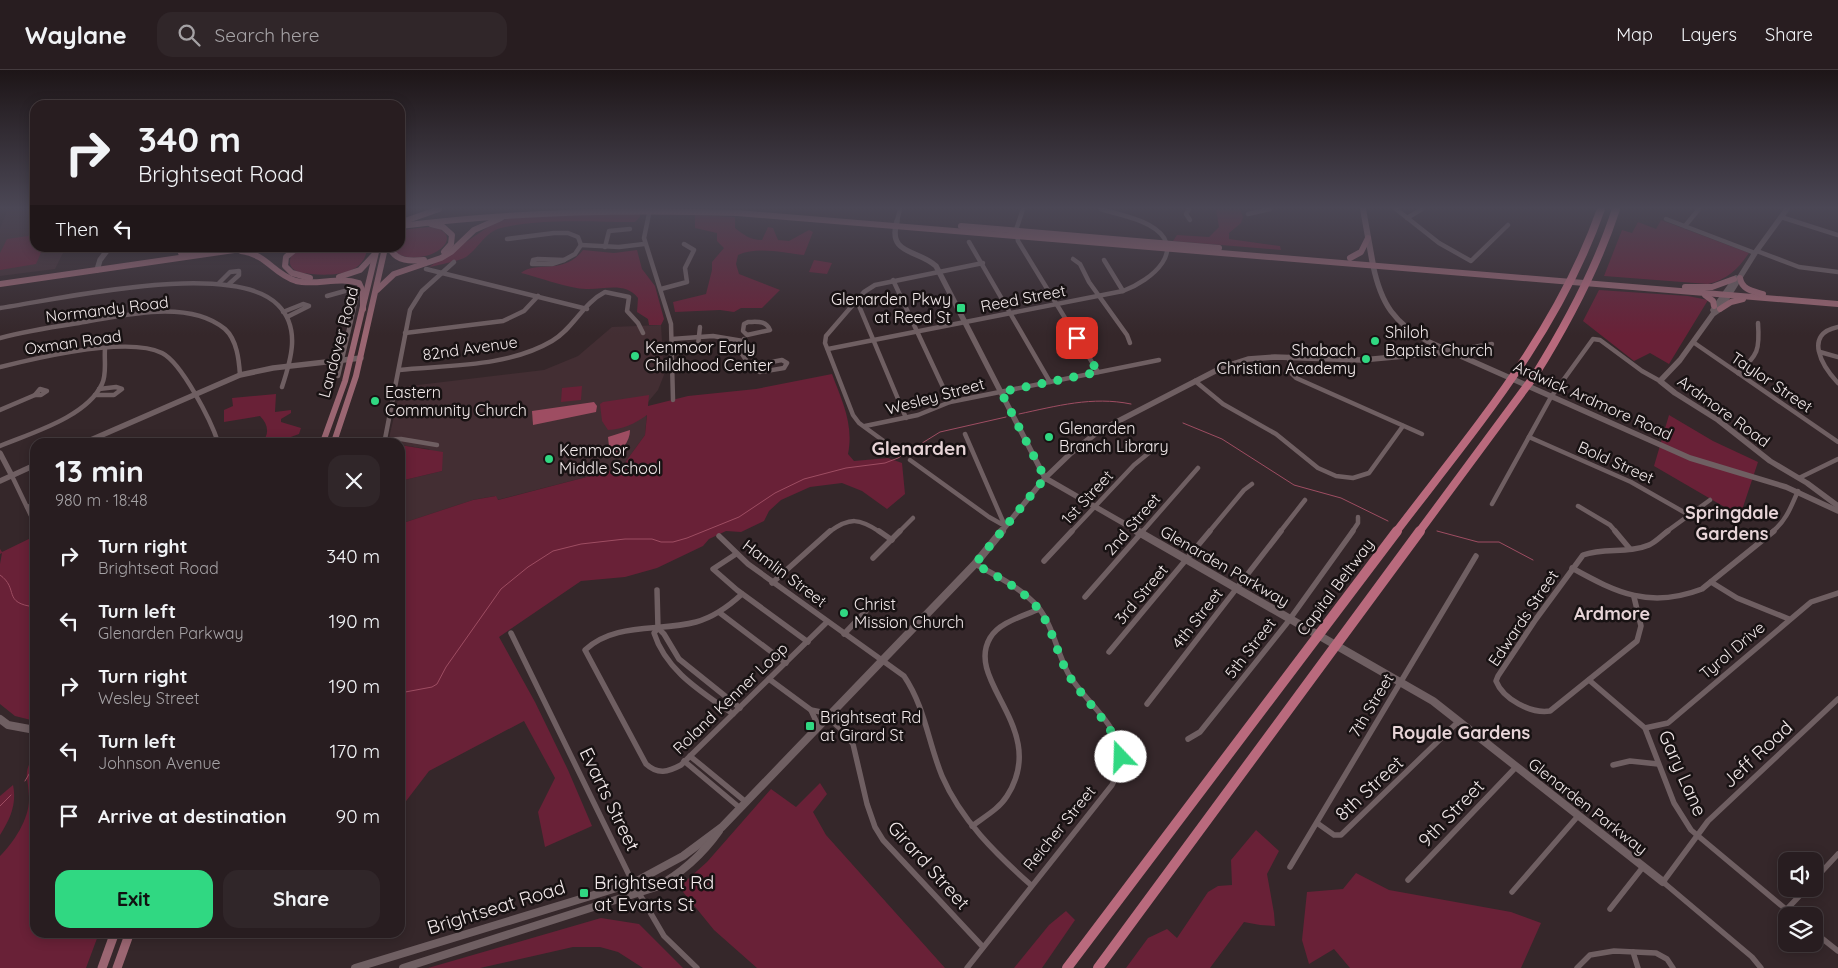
<!DOCTYPE html>
<html lang="en">
<head>
<meta charset="utf-8">
<style>
	:root { --surface:#281d20; --page:#302629; --text:#f1f3f6; --muted:#a5a2a5; --line:#443b3e; --accent:#30d882 }
	body { margin:0; font-family:Quicksand,sans-serif; background:var(--page); color:var(--text); height:100vh; display:flex; flex-direction:column; font-size:19px; white-space:nowrap }
	* { box-sizing:border-box; margin:0 }
	p { font-size:16px; color:var(--muted) }
	.icon { flex:none; width:28px; height:28px; fill:none; stroke:currentColor; stroke-width:2; stroke-linecap:round; stroke-linejoin:round }
	.map { position:relative; flex:1; overflow:hidden }
	.side { position:absolute; left:30px; top:368px; width:375px; height:500px; display:flex; flex-direction:column; background:var(--surface); border-radius:15px; box-shadow:0 2px 12px #0003,0 0 0 1px var(--line) }
	.side>* { flex:none }
	.guide { position:absolute; left:30px; top:30px; width:375px; height:152px; border-radius:15px; box-shadow:0 2px 12px #0003,0 0 0 1px var(--line); background:#281d20; color:var(--text); overflow:hidden }
	.buttons { position:absolute; left:1778px; top:782px; display:grid; gap:10px }
	.buttons a { display:grid; place-items:center; width:45px; height:45px; border-radius:10px; background:var(--surface); box-shadow:0 2px 12px #0003,0 0 0 1px var(--line); font-size:25px }
	.pin { position:absolute; display:grid; place-items:center; width:42px; height:42px; color:#fff; margin:-21px; border-radius:10px; box-shadow:0 2px 8px #0006 }
	.me { position:absolute; width:55px; margin:-28px; rotate:339deg; stroke-linejoin:round; filter:drop-shadow(0 0 4px #0008) }
	.turn { display:flex; align-items:center; gap:18px; height:105px; padding:0 25px; font-size:22px }
	.turn .icon { width:65px; height:65px; stroke-width:2.5 }
	.turn b { display:block; font-size:35px; line-height:42px }
	.then { display:flex; align-items:center; height:48px; padding:0 25px; background:#0003; gap:10px; font-size:19px }
	.round { display:grid; place-items:center; flex:none; width:52px; height:52px; border-radius:15px; background:var(--page) }
	.overview { display:flex; align-items:center; justify-content:space-between; height:85px; padding:0 25px }
	h1 { font-size:30px; font-weight:700; line-height:38px }
	.button { display:flex; gap:10px; margin-top:auto; padding:10px 25px }
	.button a { flex:1; height:58px; border-radius:15px; background:var(--accent); color:#111; font-size:20px; font-weight:700; line-height:58px; text-align:center }
	.button a+a { background:var(--page); color:var(--text) }
	ul { padding:0; list-style:none }
	li { display:flex; align-items:center; gap:15px; height:65px; padding:0 25px }
	li div { flex:1 }
	li b { display:block; font-size:19px }
	li em { font-style:normal }
	header { display:flex; align-items:center; gap:30px; box-sizing:border-box; height:70px; padding:0 25px; background:var(--surface); border-bottom:1px solid var(--line) }
	header strong { font-size:24px }
	nav { display:flex; gap:28px; margin-inline-start:auto; font-size:18px }
	.search { width:350px; height:45px; background:var(--page); display:flex; align-items:center; gap:12px; box-sizing:border-box; padding:0 18px; border-radius:15px; color:var(--muted); font-size:19px }
	.map>svg:first-child { display:block }
	.built { fill:#432e33 }
	.green { fill:#692137 }
	.water { fill:#9e4d62 }
	.lines { fill:none; stroke-linecap:round; stroke-linejoin:round }
	.stream { stroke:#9e4d62; stroke-width:1 }
	.minor-far1 { stroke:#6f5f62; stroke-width:4.5 }
	.minor { stroke:#6f5f62; stroke-width:5.5 }
	.tertiary-far1 { stroke:#6f5f62; stroke-width:5.5 }
	.tertiary { stroke:#6f5f62; stroke-width:8 }
	.secondary { stroke:#85626a; stroke-width:6 }
	.primary-far1 { stroke:#9b6672; stroke-width:6 }
	.primary { stroke:#9b6672; stroke-width:9 }
	.motorway-far1 { stroke:#b96a7d; stroke-width:8 }
	.motorway { stroke:#b96a7d; stroke-width:10 }
	.route { stroke:#30d882; stroke-width:9; stroke-dasharray:0 16.2 }
	.poi-dot { fill:#30d882; stroke:#181213; stroke-width:2 }
	.labels { text-anchor:middle; dominant-baseline:central; stroke-width:5; stroke-linejoin:round; paint-order:stroke }
	.street-label { font-size:16px; fill:#f1e8e9; stroke:#181213 }
	.poi-label { font-size:16px; fill:#f1e8e9; stroke:#181213; text-anchor:start }
	.neighbourhood-label { font-size:18px; font-weight:bold; fill:#e7d4d7; stroke:#181213 }
	.quarter-label { font-size:19px; font-weight:bold; fill:#e7d4d7; stroke:#181213 }
	.near-street-label { font-size:19px; fill:#f1e8e9; stroke:#181213 }
	.near-poi-label { font-size:19px; fill:#f1e8e9; stroke:#181213; text-anchor:start }
</style>
</head>
<body>
<header>
<strong>Waylane</strong>
<div class="search"><svg class="icon" aria-label="search" viewBox="0 0 24 24"><circle cx="10" cy="10" r="6"/><path d="M15 15l6 6"/></svg>Search here</div>
<nav><a>Map</a><a>Layers</a><a>Share</a></nav>
</header>
<div class="map">
<svg width="1838" height="898" viewBox="0 0 1838 898">
	<rect width="100%" height="100%" fill="#35272a"/>
	<g class="built">
		<polygon points="8,139 35,139 35,178 65,179 55,199 0,206 0,158"/>
		<polygon points="661,255 664,305 658,320 648,332 645,365 621,398 497,430 495,426 473,430 400,454 400,411 442,401 429,379 400,375 400,372 388,372 401,317 544,300 578,286 612,257"/>
	</g>
	<g class="green">
		<polygon points="1216,139 1240,139 1243,147 1241,153 1229,163 1229,169 1280,176 1281,180 1173,171 1177,165 1209,167 1219,157"/>
		<path d="M640,143V147L635,152C594,152 541,148 501,158C485,162 478,179 466,187C462,190 435,196 429,197L491,155L512,147Z"/>
		<path d="M695,145L735,147V158C744,165 750,170 762,170L768,157L773,158L778,170L789,171L809,160L813,162L804,185C783,183 758,176 738,185L736,194L739,204L780,220L762,238H741L734,242L720,240L675,242L673,232L706,224L712,200V192L724,178L717,171V163L695,158Z"/>
		<path d="M1661,150L1749,183C1738,199 1727,210 1708,214L1604,206L1622,160L1632,163L1638,152L1656,159Z"/>
		<path d="M429,157C432,158 438,158 441,160C463,173 419,199 395,182L394,178H400V160Z"/>
		<polygon points="35,165 35,178 43,178 36,194 0,200 0,183 7,169"/>
		<path d="M303,178H367C365,205 333,206 311,204C305,203 298,203 293,199C289,195 289,190 292,185Z"/>
		<path d="M583,180L614,183L637,180L642,199L655,216L664,249L661,255H649L648,249L637,242L638,228C625,211 603,220 586,219C570,219 538,207 521,203C536,190 563,206 583,180Z"/>
		<polygon points="814,190 832,193 827,204 809,202"/>
		<polygon points="1599,220 1688,226 1708,230 1669,294 1650,283 1634,291 1583,251"/>
		<path d="M832,304C842,331 854,354 848,384L854,391L888,388L902,393L905,424L887,439L862,421L842,413L810,417L781,430L769,441L764,451L741,462L726,461L709,469L703,476L657,498L625,507L581,511L499,567L535,632L568,700L592,756L545,777L538,742L555,708L524,651L429,701L400,739V454L473,430L496,426L498,430L621,398L645,365L647,345C634,354 624,359 608,360L602,351L600,334L603,332L649,325L648,336L688,326L756,319Z"/>
		<polygon points="582,316 581,330 561,332 562,318"/>
		<path d="M276,324L275,342L291,340V343L281,349V352L301,358L299,364L277,372H262C270,364 268,354 260,346L224,352V340L233,336L232,328Z"/>
		<polygon points="1669,345 1713,371 1758,392 1740,446 1654,396"/>
		<polygon points="400,375 443,382 442,401 400,411"/>
		<polygon points="35,466 35,651 15,646 0,634 0,494 2,483 0,484 0,479 2,482"/>
		<path d="M35,683V862L99,863L86,898H0V786C14,772 30,748 29,727C28,703 22,706 35,683Z"/>
		<polygon points="820,713 827,724 813,742 826,765 945,898 757,898 714,860 679,817 707,792 771,719 796,737"/>
		<path d="M13,715C17,734 10,749 0,765V726Z"/>
		<polygon points="1256,760 1279,781 1267,804 1274,843 1275,856 1260,855 1244,852 1210,898 1126,898 1148,868 1167,859 1177,868 1208,822 1218,816 1232,815 1231,790"/>
		<polygon points="1356,803 1389,820 1511,842 1541,853 1521,898 1350,898 1334,879 1309,894 1302,870 1307,822 1343,819"/>
		<polygon points="1066,841 1075,850 1042,898 1014,898 1049,855"/>
		<polygon points="601,848 639,854 683,898 643,898 618,882 600,877 573,877 480,898 428,898"/>
	</g>
	<g class="water">
		<polygon points="594,332 597,336 596,342 533,355 532,341"/>
		<path d="M630,360C630,372 621,382 610,386L608,367Z"/>
	</g>
	<g class="lines">
		<g class="stream">
			<path d="M1019,344C1057,336 1092,326 1131,334"/>
			<polyline points="1183,353 1222,369 1294,415 1341,428 1388,451"/>
			<polyline points="1437,461 1478,472 1499,472 1533,490"/>
			<path d="M0,505C20,519 1,533 35,537"/>
			<polyline points="400,623 432,617 437,614 446,597 501,519 528,497 553,481 581,474 625,469 652,469 661,472 673,472 687,468 739,447 775,423 804,409 846,398 885,393 898,388 940,362 1006,347"/>
			<polyline points="25,711 35,694"/>
			<polyline points="0,736 11,725"/>
		</g>
		<g class="minor-far1">
			<polyline points="650,139 644,168 671,254 673,330"/>
			<polyline points="1023,139 1016,160 1018,171 1098,302"/>
			<polyline points="1189,139 1186,144 1190,150"/>
			<polyline points="1396,139 1439,173 1471,191 1508,155"/>
			<polyline points="1248,144 1270,139"/>
			<polyline points="1781,147 1838,165"/>
			<polyline points="1407,148 1422,139"/>
			<polyline points="1666,149 1755,183"/>
			<polyline points="897,151 900,139"/>
			<polyline points="1685,156 1699,139"/>
			<polyline points="507,169 554,163 568,163 578,167 581,175"/>
			<polyline points="969,172 1050,312"/>
			<polyline points="581,175 619,177 644,174"/>
			<polyline points="605,177 609,161 630,159"/>
			<polyline points="1757,181 1799,197 1838,202"/>
			<polygon points="538,189 564,190 552,194 532,194 533,190"/>
			<polyline points="1073,189 1080,194 1089,212 1127,265 1130,273"/>
			<polyline points="564,190 575,184 581,175"/>
			<polyline points="1104,190 1123,221"/>
			<polyline points="426,199 587,239"/>
			<polyline points="893,210 950,332"/>
			<polyline points="219,213 230,202 239,201 239,205 229,214"/>
			<polyline points="661,219 687,212 685,198 694,180 684,174"/>
			<polyline points="327,226 352,219 358,221 338,306"/>
			<polyline points="857,231 906,348"/>
			<path d="M0,238C61,229 233,189 278,235C301,258 291,290 282,317"/>
			<polyline points="283,242 303,234 309,236 287,247"/>
			<path d="M748,252C757,252 766,250 770,260L747,265L743,261L744,254Z"/>
			<path d="M1838,257C1803,264 1822,296 1838,313"/>
			<polyline points="405,263 503,251 524,241 538,226"/>
			<path d="M0,268C26,261 53,257 79,253C121,246 188,228 225,259C237,270 239,290 240,305"/>
			<polyline points="672,269 713,266 743,271"/>
			<polyline points="744,269 742,284 750,296"/>
			<polyline points="1693,272 1838,372"/>
			<polyline points="698,275 700,257"/>
			<path d="M828,279L1123,221C1151,211 1191,178 1149,155C1135,147 1116,144 1101,139"/>
			<polyline points="1448,281 1492,274"/>
			<polyline points="1820,282 1838,287"/>
			<polyline points="1289,287 1292,304 1296,308 1422,364"/>
			<polygon points="782,290 787,293 784,298 760,302 750,296"/>
			<path d="M0,297C36,288 129,266 162,283C182,293 211,351 218,372"/>
			<path d="M399,300C449,295 508,297 552,271C573,259 583,233 605,222L629,227L627,241L638,253L643,263"/>
			<path d="M1738,303C1758,285 1760,280 1758,253"/>
			<polyline points="1195,311 1223,334 1276,364 1318,398 1336,406 1353,408 1369,403 1403,356"/>
			<polygon points="40,319 47,321 41,325 35,325"/>
			<polyline points="95,325 114,325 122,319 116,317 99,319"/>
			<polyline points="0,340 35,325"/>
			<polyline points="865,356 918,345 950,332 1159,290"/>
			<polyline points="965,364 1005,456"/>
			<polyline points="1529,367 1631,412 1689,445"/>
			<polyline points="385,369 410,240 422,221 454,192"/>
			<polyline points="330,372 401,369 437,375"/>
			<polyline points="885,372 859,353 853,345 825,273 826,266 864,222 875,215 983,193"/>
			<path d="M0,376C31,363 87,347 102,314C107,304 104,290 105,279"/>
			<polyline points="910,390 989,447 1005,456"/>
			<polyline points="12,406 35,454"/>
			<polyline points="1799,408 1838,389"/>
			<polyline points="1492,434 1551,327 1593,269 1600,270 1642,301 1660,311"/>
			<polyline points="1578,436 1610,455 1616,462"/>
			<polyline points="27,437 35,434"/>
			<path d="M829,462C850,447 859,448 880,462"/>
			<polyline points="899,462 913,448"/>
			<polyline points="1071,462 1134,395 1150,382"/>
			<polyline points="1142,462 1198,398"/>
			<polyline points="1209,462 1244,420 1252,414"/>
			<polyline points="1280,462 1305,430"/>
			<polyline points="1352,462 1358,453 1358,447"/>
			<polyline points="1666,462 1710,430"/>
			<path d="M1772,462C1786,451 1791,437 1798,421"/>
		</g>
		<g class="minor">
			<polyline points="879,461 892,470"/>
			<polyline points="1615,461 1630,479"/>
			<path d="M719,466L748,494L904,606C925,637 928,672 942,706C961,750 996,784 1031,815"/>
			<polyline points="736,484 713,499 737,520 808,572"/>
			<polyline points="873,488 900,461"/>
			<polyline points="1044,491 1072,461"/>
			<path d="M1572,498C1617,523 1650,539 1702,519L1774,461"/>
			<polyline points="1711,512 1737,528 1789,549"/>
			<polyline points="772,513 830,461"/>
			<path d="M657,520L658,558L654,563C666,601 702,622 733,644"/>
			<path d="M742,524C729,536 714,547 696,552C659,562 615,552 585,580L646,694C658,705 668,702 681,695L827,552"/>
			<polyline points="1085,527 1143,461"/>
			<path d="M1634,527L1641,556L1637,571L1550,641C1531,644 1503,629 1496,611L1498,606L1536,549L1583,485C1604,477 1628,484 1649,475C1656,472 1662,465 1668,461"/>
			<polyline points="720,543 786,593"/>
			<polyline points="658,558 664,564 679,589 740,638"/>
			<polyline points="511,563 633,813 664,866 697,898"/>
			<polyline points="844,564 866,541"/>
			<polyline points="1109,582 1210,461"/>
			<polyline points="769,609 811,640 831,644"/>
			<polyline points="1589,610 1645,658 1674,733 1691,760 1794,846"/>
			<polyline points="1147,634 1281,461"/>
			<polyline points="811,640 816,651 815,660"/>
			<polyline points="828,648 842,660 853,674 867,734 875,757 883,770 983,877"/>
			<polyline points="1645,658 1668,653 1811,532 1838,523"/>
			<polyline points="1188,669 1200,662 1287,553 1353,461"/>
			<polyline points="690,686 746,732"/>
			<polyline points="684,691 740,738"/>
			<polyline points="1613,695 1630,691 1658,694"/>
			<polyline points="1317,753 1334,765 1341,765 1459,651"/>
			<path d="M972,756C984,747 999,739 1007,726C1050,659 964,612 990,568C999,552 1024,546 1039,539"/>
			<polyline points="1290,797 1476,486"/>
			<polyline points="1408,810 1516,697"/>
			<polyline points="1814,810 1838,784"/>
			<polyline points="1512,822 1578,746"/>
			<polyline points="1610,839 1643,797"/>
			<polyline points="1786,840 1806,819"/>
			<polyline points="1814,862 1838,881"/>
			<polyline points="1633,882 1638,898"/>
			<path d="M967,898L1112,715C1118,704 1123,692 1120,679C1114,651 1082,628 1068,603C1057,582 1053,556 1038,537C1021,518 997,506 975,494"/>
			<polyline points="1577,898 1590,885 1614,881 1656,883 1667,889 1673,898"/>
			<polyline points="1761,898 1752,887 1663,812 1708,751 1838,629"/>
		</g>
		<g class="tertiary-far1">
			<polyline points="1787,139 1755,183 1720,239 1713,244 1680,290 1660,311 1675,323 1718,350 1770,391 1807,413 1838,436"/>
			<path d="M897,151C887,185 917,179 936,196L1045,408L1139,462"/>
			<path d="M1373,195C1381,234 1394,253 1429,272L1690,388L1786,417L1838,441"/>
			<polyline points="97,200 100,190 109,178"/>
			<polyline points="1713,240 1736,208"/>
			<polyline points="86,372 240,305 273,298 361,288"/>
			<polyline points="0,383 12,406"/>
			<polyline points="0,411 35,395"/>
			<polyline points="1001,462 1045,408 1071,383 1099,361 1223,297 1248,289 1275,287 1362,290 1448,282"/>
		</g>
		<g class="tertiary">
			<polyline points="1137,461 1433,631 1663,812"/>
			<polyline points="0,649 8,655 35,660"/>
			<polyline points="355,898 633,813 683,786 722,757 975,494 1002,461"/>
			<path d="M403,898L656,817C682,803 702,785 719,761"/>
		</g>
		<polyline class="secondary" points="1363,139 1373,195"/>
		<g class="primary-far1">
			<polyline points="405,151 439,139"/>
			<polyline points="431,154 443,157 452,165 451,174 444,182"/>
			<path d="M400,156C512,142 624,139 737,143L1838,234"/>
			<polyline points="961,156 1219,178"/>
			<polyline points="297,178 286,187 285,196 292,203 310,208"/>
			<path d="M390,178C396,192 411,191 424,190"/>
			<path d="M241,181C268,185 273,204 296,211C316,216 339,206 359,213L363,222V239"/>
			<polyline points="181,183 208,178"/>
			<polyline points="1350,188 1361,182 1368,168"/>
			<polyline points="339,207 360,200 374,185"/>
			<path d="M1740,208C1742,220 1753,221 1763,224"/>
			<polyline points="0,214 248,178"/>
			<polyline points="1685,217 1712,217 1734,209"/>
			<polyline points="377,220 394,204 441,188 451,182 474,160 501,148"/>
			<polyline points="1705,225 1713,231 1714,236"/>
			<polyline points="1720,239 1731,232 1743,229"/>
			<polyline points="323,372 345,311 377,178"/>
			<polyline points="334,372 356,306 385,178"/>
		</g>
		<g class="primary">
			<polyline points="102,898 115,862"/>
			<polyline points="117,898 130,862"/>
		</g>
		<g class="motorway-far1">
			<path d="M1396,462C1475,358 1557,264 1601,139"/>
			<path d="M1419,462L1535,305C1568,252 1597,198 1616,139"/>
		</g>
		<g class="motorway">
			<polyline points="1067,898 1397,461"/>
			<polyline points="1098,898 1420,461"/>
		</g>
	</g>
	<linearGradient id="sky" x2="0" y2="1"><stop stop-color="#1d1517"/><stop offset="0.52" stop-color="#4b4755"/><stop offset="1" stop-color="#4b4755" stop-opacity="0"/></linearGradient>
	<rect width="1838" height="265" fill="url(#sky)"/>
	<g class="lines">
		<path class="route" d="M1077,268L1098,302L1001,322L1045,408L975,494C996,506 1019,517 1035,535C1052,554 1056,582 1068,604C1083,630 1117,657 1121,687"/>
	</g>
	<g class="poi-dot">
		<rect x="956" y="233" width="10" height="10" rx="2.5"/>
		<circle cx="1375" cy="271" r="5"/>
		<circle cx="635" cy="286" r="5"/>
		<circle cx="1366" cy="289" r="5"/>
		<circle cx="375" cy="331" r="5"/>
		<circle cx="1049" cy="367" r="5"/>
		<circle cx="549" cy="389" r="5"/>
		<circle cx="844" cy="543" r="5"/>
		<rect x="805" y="651" width="10" height="10" rx="2.5"/>
		<rect x="579" y="818" width="10" height="10" rx="2.5"/>
	</g>
	<g class="labels">
		<g class="street-label">
			<text transform="translate(1023 228) rotate(-11)">Reed Street</text>
			<text transform="translate(107 239) rotate(-7)">Normandy Road</text>
			<text transform="translate(73 272) rotate(-8)">Oxman Road</text>
			<text transform="translate(338 272) rotate(-75)">Landover Road</text>
			<text transform="translate(470 278) rotate(-8)">82nd Avenue</text>
			<text transform="translate(1772 312) rotate(34)">Taylor Street</text>
			<text transform="translate(935 326) rotate(-15)">Wesley Street</text>
			<text transform="translate(1593 330) rotate(24)">Ardwick Ardmore Road</text>
			<text transform="translate(1724 341) rotate(36)">Ardmore Road</text>
			<text transform="translate(1616 392) rotate(24)">Bold Street</text>
			<text transform="translate(1087 427) rotate(-47)">1st Street</text>
			<text transform="translate(1132 454) rotate(-49)">2nd Street</text>
			<text transform="translate(1225 496) rotate(30)">Glenarden Parkway</text>
			<text transform="translate(785 503) rotate(37)">Hamlin Street</text>
			<text transform="translate(1335 517) rotate(-53)">Capital Beltway</text>
			<text transform="translate(1141 524) rotate(-50)">3rd Street</text>
			<text transform="translate(1197 548) rotate(-52)">4th Street</text>
			<text transform="translate(1523 548) rotate(-56)">Edwards Street</text>
			<text transform="translate(1250 578) rotate(-52)">5th Street</text>
			<text transform="translate(1732 580) rotate(-40)">Tyrol Drive</text>
			<text transform="translate(730 628) rotate(-44)">Roland Kenner Loop</text>
			<text transform="translate(1371 635) rotate(-59)">7th Street</text>
			<text transform="translate(1588 736) rotate(38)">Glenarden Parkway</text>
			<text transform="translate(1059 758) rotate(-51)">Reicher Street</text>
		</g>
		<g class="poi-label">
			<text x="951" y="229" text-anchor="end">Glenarden Pkwy<tspan x="951" dy="18">at Reed St</tspan></text>
			<text x="1385" y="262">Shiloh<tspan x="1385" dy="18">Baptist Church</tspan></text>
			<text x="645" y="277">Kenmoor Early<tspan x="645" dy="18">Childhood Center</tspan></text>
			<text x="1356" y="280" text-anchor="end">Shabach<tspan x="1356" dy="18">Christian Academy</tspan></text>
			<text x="385" y="322">Eastern<tspan x="385" dy="18">Community Church</tspan></text>
			<text x="1059" y="358">Glenarden<tspan x="1059" dy="18">Branch Library</tspan></text>
			<text x="559" y="380">Kenmoor<tspan x="559" dy="18">Middle School</tspan></text>
			<text x="854" y="534">Christ<tspan x="854" dy="18">Mission Church</tspan></text>
			<text x="820" y="647">Brightseat Rd<tspan x="820" dy="18">at Girard St</tspan></text>
		</g>
		<g class="neighbourhood-label">
			<text x="1732" y="442">Springdale<tspan x="1732" dy="21">Gardens</tspan></text>
			<text x="1612" y="543">Ardmore</text>
			<text x="1461" y="662">Royale Gardens</text>
		</g>
		<g class="quarter-label">
			<text x="919" y="378">Glenarden</text>
		</g>
		<g class="near-street-label">
			<text transform="translate(1757 684) rotate(-43)">Jeff Road</text>
			<text transform="translate(1683 703) rotate(66)">Gary Lane</text>
			<text transform="translate(1369 718) rotate(-43)">8th Street</text>
			<text transform="translate(610 729) rotate(64)">Evarts Street</text>
			<text transform="translate(1451 743) rotate(-46)">9th Street</text>
			<text transform="translate(929 795) rotate(48)">Girard Street</text>
			<text transform="translate(496 837) rotate(-17)">Brightseat Road</text>
		</g>
		<g class="near-poi-label">
			<text x="594" y="812">Brightseat Rd<tspan x="594" dy="22">at Evarts St</tspan></text>
		</g>
	</g>
</svg>
<div class="buttons">
<a><svg class="icon" aria-label="sound" viewBox="0 0 24 24"><path d="M4 9h4l5-4v14l-5-4H4zM17 9q2 3 0 6"/></svg></a>
<a><svg class="icon" aria-label="layers" viewBox="0 0 24 24"><path d="M12 4l9 5-9 5-9-5zM3 14l9 5 9-5"/></svg></a>
</div>
<div class="pin" style="left:1077px;top:268px;background:#d93025"><svg class="icon" aria-label="arrive" viewBox="0 0 24 24"><path d="M6 21V4h12l-3 4 3 4H6"/></svg></div>
<svg class="me" style="left:1121px;top:687px" viewBox="-20 -20 40 40"><circle r="19" fill="#fff"/><path d="M0-13L10 11 0 6-10 11z" fill="#30d882"/></svg>
<div class="guide">
<div class="turn"><svg class="icon" aria-label="right" viewBox="0 0 24 24"><path d="M7 20v-9h11M14 6l5 5-5 5"/></svg><div><b>340 m</b>Brightseat Road</div></div>
<div class="then">Then<svg class="icon" aria-label="left" viewBox="0 0 24 24"><path d="M17 20v-9H6M10 6l-5 5 5 5"/></svg></div>
</div>
<section class="side">
<div class="overview"><div><h1>13 min</h1><p>980 m · 18:48</p></div><a class="round"><svg class="icon" aria-label="close" viewBox="0 0 24 24"><path d="M6 6l12 12M18 6L6 18"/></svg></a></div>
<ul>
<li><svg class="icon" aria-label="right" viewBox="0 0 24 24"><path d="M7 20v-9h11M14 6l5 5-5 5"/></svg><div><b>Turn right</b><p>Brightseat Road</p></div><em>340 m</em></li>
<li><svg class="icon" aria-label="left" viewBox="0 0 24 24"><path d="M17 20v-9H6M10 6l-5 5 5 5"/></svg><div><b>Turn left</b><p>Glenarden Parkway</p></div><em>190 m</em></li>
<li><svg class="icon" aria-label="right" viewBox="0 0 24 24"><path d="M7 20v-9h11M14 6l5 5-5 5"/></svg><div><b>Turn right</b><p>Wesley Street</p></div><em>190 m</em></li>
<li><svg class="icon" aria-label="left" viewBox="0 0 24 24"><path d="M17 20v-9H6M10 6l-5 5 5 5"/></svg><div><b>Turn left</b><p>Johnson Avenue</p></div><em>170 m</em></li>
<li><svg class="icon" aria-label="arrive" viewBox="0 0 24 24"><path d="M6 21V4h12l-3 4 3 4H6"/></svg><div><b>Arrive at destination</b></div><em>90 m</em></li>
</ul>
<div class="button"><a>Exit</a><a>Share</a></div>
</section>
</div>
</body>
</html>
